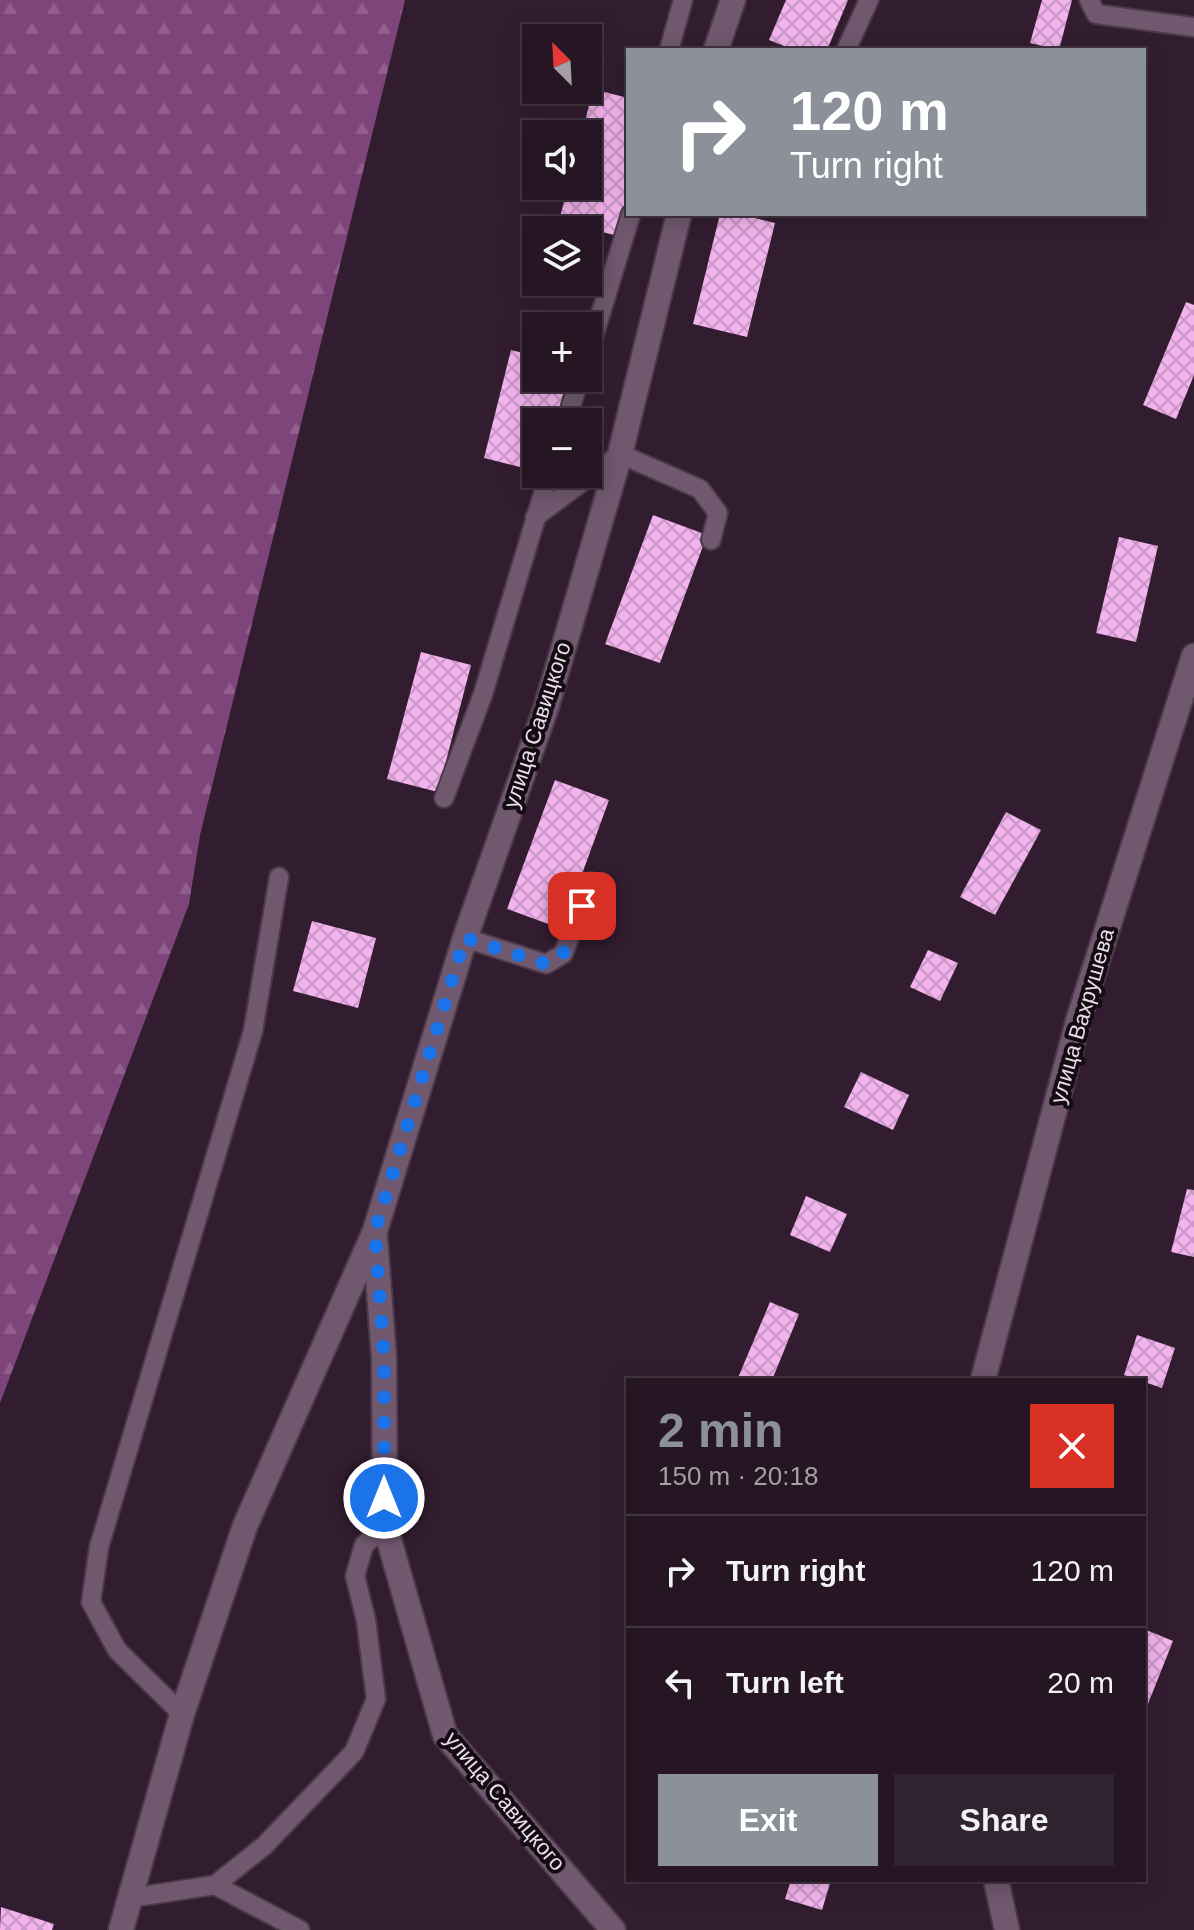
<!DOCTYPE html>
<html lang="en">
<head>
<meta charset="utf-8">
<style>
	:root { --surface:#261624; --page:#322331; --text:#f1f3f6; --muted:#a49fa6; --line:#423541; --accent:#8c9099 }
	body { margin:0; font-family:Arial,sans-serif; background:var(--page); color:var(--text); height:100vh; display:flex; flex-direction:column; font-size:30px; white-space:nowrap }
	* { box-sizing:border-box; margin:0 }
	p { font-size:26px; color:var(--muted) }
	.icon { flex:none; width:44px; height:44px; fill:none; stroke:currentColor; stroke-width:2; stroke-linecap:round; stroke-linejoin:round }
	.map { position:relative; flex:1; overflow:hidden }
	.details { position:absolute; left:626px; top:1378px; width:520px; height:504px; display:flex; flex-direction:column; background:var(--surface); border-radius:0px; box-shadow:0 4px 20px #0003,0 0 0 2px var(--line) }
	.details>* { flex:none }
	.guide { position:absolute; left:626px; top:48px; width:520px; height:168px; border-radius:0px; box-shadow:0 4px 20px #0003,0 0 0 2px var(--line); background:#8c9099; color:#fff; overflow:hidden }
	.needle { width:52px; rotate:336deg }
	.buttons { position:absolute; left:522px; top:24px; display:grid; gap:16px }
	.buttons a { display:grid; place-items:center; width:80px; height:80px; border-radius:0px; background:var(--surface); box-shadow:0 4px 20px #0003,0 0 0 2px var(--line); font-size:40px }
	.pin { position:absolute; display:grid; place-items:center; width:68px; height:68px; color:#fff; margin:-34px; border-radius:16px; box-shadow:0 4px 12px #0006 }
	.me { position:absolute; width:88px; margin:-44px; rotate:0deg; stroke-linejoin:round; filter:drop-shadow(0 0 6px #0008) }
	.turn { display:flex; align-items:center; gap:28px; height:168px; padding:0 32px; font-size:36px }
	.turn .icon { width:104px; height:104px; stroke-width:2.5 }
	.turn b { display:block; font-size:56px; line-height:68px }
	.round { display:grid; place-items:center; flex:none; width:84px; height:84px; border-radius:0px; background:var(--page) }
	.headline { display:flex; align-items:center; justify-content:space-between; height:136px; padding:0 32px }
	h1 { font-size:48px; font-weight:800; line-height:60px; color:var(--accent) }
	.primary-button { display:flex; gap:16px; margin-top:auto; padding:16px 32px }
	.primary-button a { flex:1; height:92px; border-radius:0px; background:var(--accent); color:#fff; font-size:32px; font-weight:800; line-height:92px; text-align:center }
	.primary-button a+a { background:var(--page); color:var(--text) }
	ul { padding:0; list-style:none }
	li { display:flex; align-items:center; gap:24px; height:112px; padding:0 32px; border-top:2px solid var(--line) }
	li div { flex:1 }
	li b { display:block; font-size:30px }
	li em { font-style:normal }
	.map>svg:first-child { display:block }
	.forest { fill:url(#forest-firs) }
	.building { fill:url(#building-cross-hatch) }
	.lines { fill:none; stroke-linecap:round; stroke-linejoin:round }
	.lane-casing { stroke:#4b3a4a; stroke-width:22 }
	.street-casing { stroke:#4b3a4a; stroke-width:28 }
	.lane { stroke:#70586e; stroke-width:18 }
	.street { stroke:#70586e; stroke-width:24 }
	.route { stroke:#1a73e8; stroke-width:14; stroke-dasharray:0 25.2 }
	.labels { text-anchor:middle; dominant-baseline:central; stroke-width:8; stroke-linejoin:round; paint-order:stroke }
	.street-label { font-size:22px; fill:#ebdde9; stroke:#140b13 }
</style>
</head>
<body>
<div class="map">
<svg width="1194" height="1930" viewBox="0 0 1194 1930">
	<defs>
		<pattern id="forest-firs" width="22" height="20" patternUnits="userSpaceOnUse" patternTransform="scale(2)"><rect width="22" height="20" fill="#7e457a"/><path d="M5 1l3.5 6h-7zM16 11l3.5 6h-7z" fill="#905f8d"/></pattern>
		<pattern id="building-cross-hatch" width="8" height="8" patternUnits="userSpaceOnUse" patternTransform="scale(2)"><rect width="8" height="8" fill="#f3b3ee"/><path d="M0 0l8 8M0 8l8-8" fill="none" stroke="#c897c4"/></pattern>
	</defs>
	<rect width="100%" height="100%" fill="#321d30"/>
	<polygon class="forest" points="0,0 405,0 200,835 189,904 0,1403"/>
	<g class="building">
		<polygon points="786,0 848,0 827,50 794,50 769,40"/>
		<polygon points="1042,0 1072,0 1059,50 1030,43"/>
		<polygon points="593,89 628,98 628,197 618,236 559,221 568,186 588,186 588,134 582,134"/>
		<polygon points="720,214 738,214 775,223 747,337 693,324"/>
		<polygon points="1186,302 1194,305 1194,375 1176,419 1143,405"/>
		<polygon points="511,350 536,356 536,378 567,378 556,422 536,422 536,471 484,458"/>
		<polygon points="653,515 707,535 660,663 605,644"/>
		<polygon points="1119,537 1158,546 1136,642 1096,633"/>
		<polygon points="421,652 471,665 438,792 387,779"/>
		<polygon points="555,780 609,800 562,929 507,909"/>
		<polygon points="1006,812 1041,830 995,915 960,897"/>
		<polygon points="312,921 376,938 358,1008 293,991"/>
		<polygon points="928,950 958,963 940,1001 910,987"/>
		<polygon points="861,1072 909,1095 893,1130 844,1107"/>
		<polygon points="1187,1189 1194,1190 1194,1257 1171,1252"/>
		<polygon points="806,1196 847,1214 830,1252 790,1235"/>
		<polygon points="770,1302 799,1314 772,1380 737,1380"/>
		<polygon points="1137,1335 1175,1348 1162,1388 1124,1375"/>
		<polygon points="1144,1629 1173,1641 1144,1714"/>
		<polygon points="791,1880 831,1880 822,1910 785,1899"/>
		<polygon points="1,1907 54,1924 52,1930 0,1930"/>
	</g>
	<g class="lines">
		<defs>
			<g id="lane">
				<polyline points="1089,0 1096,14 1194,27"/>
				<polyline points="669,50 683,0"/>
				<polyline points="846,50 869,0"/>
				<polyline points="588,355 631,214"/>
				<polyline points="566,422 580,378"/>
				<polyline points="535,517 620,454 700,489 718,513 711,540"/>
				<polyline points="444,798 483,694 549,474"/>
				<polyline points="465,938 546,964 563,954 591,882"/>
				<polyline points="182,1714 117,1650 91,1602 99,1547 253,1031 279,877"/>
				<polyline points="215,1885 300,1930"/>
				<polyline points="130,1898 215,1885 264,1846 354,1752 376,1699 366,1620 355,1576 364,1545 385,1526"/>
			</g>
			<g id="street">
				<polyline points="716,50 733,0"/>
				<polyline points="375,1237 384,1358 385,1526 445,1735 613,1930"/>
				<polyline points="983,1380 1079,1018 1194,656"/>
				<polyline points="996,1880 1007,1930"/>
				<polyline points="121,1930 182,1714 245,1526 375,1231 465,938 546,708 620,454 679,214"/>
			</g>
		</defs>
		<use href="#lane" class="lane-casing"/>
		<use href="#street" class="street-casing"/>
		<use href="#lane" class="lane"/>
		<use href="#street" class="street"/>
	</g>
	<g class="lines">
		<polyline class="route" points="384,1498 384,1358 375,1231 465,938 546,964 563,954 582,906"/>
	</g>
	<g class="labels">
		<g class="street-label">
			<text transform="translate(537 725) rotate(-72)">улица Савицкого</text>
			<text transform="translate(1082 1016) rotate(-74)">улица Вахрушева</text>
			<text transform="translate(505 1801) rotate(50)">улица Савицкого</text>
		</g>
	</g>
</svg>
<div class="buttons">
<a><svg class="needle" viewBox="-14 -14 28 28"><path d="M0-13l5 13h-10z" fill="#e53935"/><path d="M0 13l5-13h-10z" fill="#a49fa6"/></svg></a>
<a><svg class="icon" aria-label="sound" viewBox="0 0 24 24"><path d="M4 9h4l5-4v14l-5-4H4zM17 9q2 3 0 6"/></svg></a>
<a><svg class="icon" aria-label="layers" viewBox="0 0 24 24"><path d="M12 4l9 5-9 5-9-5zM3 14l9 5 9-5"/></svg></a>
<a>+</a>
<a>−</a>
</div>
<div class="pin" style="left:582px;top:906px;background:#d93025"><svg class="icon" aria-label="arrive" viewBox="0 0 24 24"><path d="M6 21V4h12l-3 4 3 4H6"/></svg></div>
<svg class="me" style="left:384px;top:1498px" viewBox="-20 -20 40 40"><circle r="17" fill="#1a73e8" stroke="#fff" stroke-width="3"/><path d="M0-11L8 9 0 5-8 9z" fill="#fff"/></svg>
<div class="guide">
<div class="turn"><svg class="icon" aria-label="right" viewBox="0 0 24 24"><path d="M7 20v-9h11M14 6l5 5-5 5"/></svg><div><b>120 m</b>Turn right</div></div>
</div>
<section class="details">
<div class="headline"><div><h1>2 min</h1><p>150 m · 20:18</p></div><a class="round" style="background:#d93025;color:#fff"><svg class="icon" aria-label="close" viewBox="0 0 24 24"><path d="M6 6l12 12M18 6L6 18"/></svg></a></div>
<ul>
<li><svg class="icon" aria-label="right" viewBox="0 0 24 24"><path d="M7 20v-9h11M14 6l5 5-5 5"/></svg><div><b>Turn right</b></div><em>120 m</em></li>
<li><svg class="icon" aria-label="left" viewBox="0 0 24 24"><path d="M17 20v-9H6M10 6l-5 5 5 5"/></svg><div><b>Turn left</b></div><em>20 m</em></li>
</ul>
<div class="primary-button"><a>Exit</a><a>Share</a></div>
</section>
</div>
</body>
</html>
